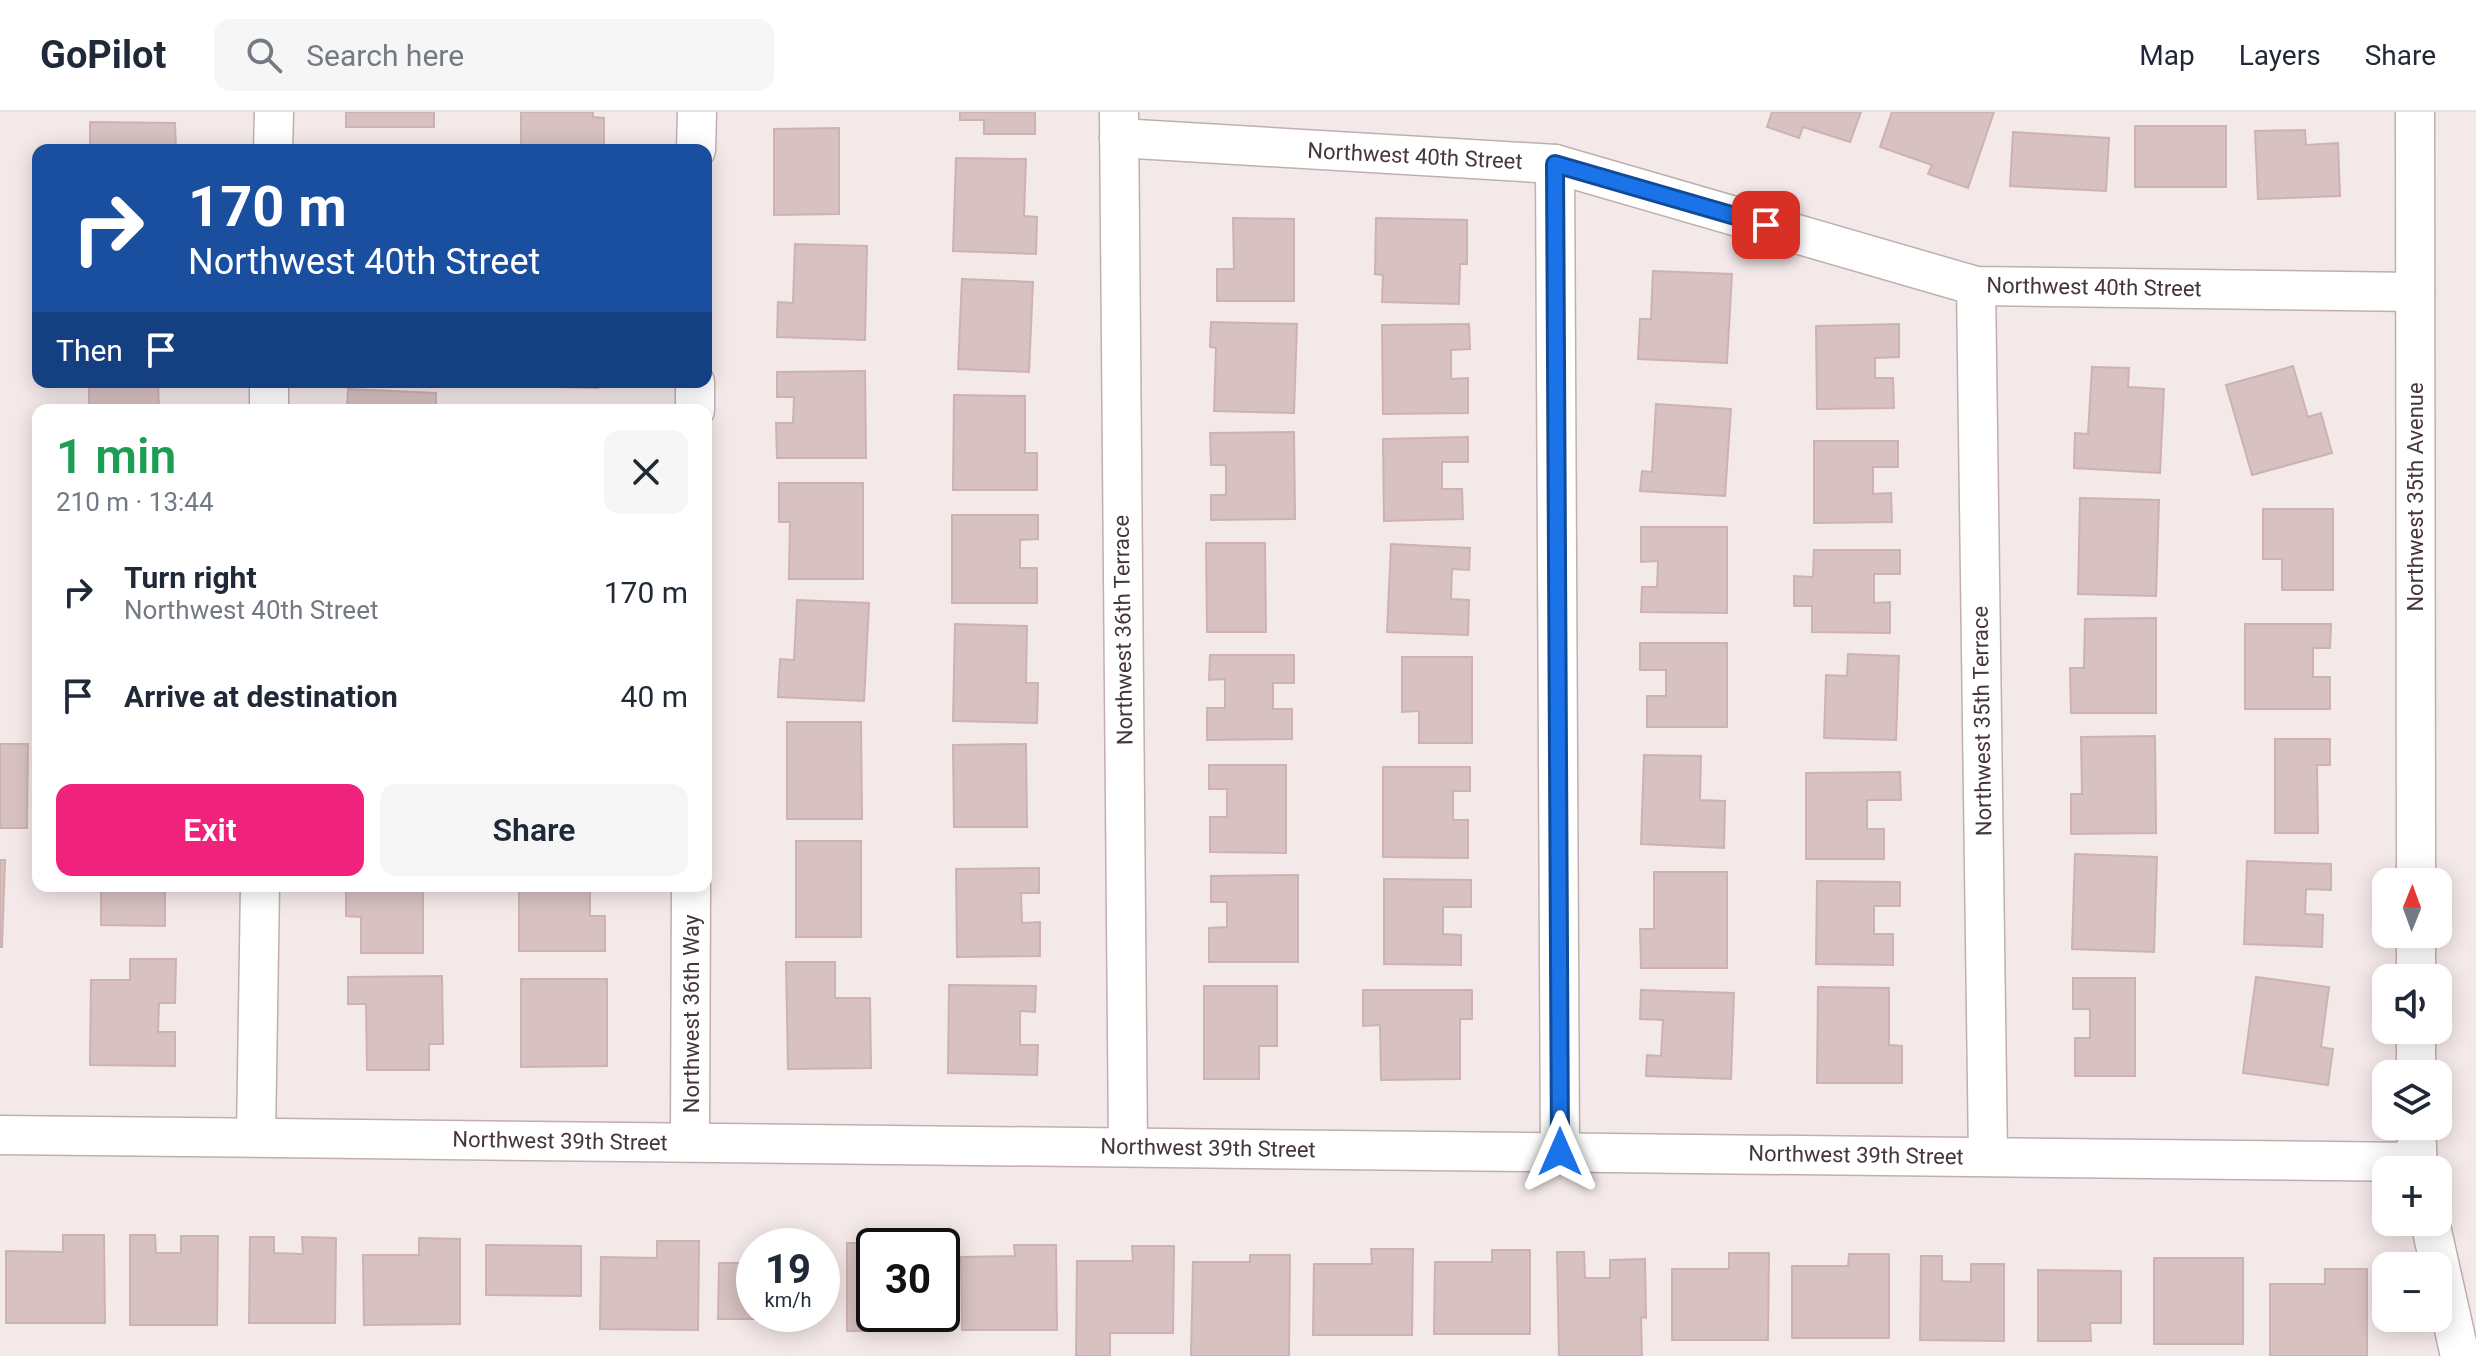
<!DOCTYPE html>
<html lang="en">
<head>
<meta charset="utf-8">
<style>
	:root { --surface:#fff; --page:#f6f6f7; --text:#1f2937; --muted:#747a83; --line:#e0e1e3; --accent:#ef237c }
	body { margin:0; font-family:Roboto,sans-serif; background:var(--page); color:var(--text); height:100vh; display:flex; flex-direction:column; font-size:30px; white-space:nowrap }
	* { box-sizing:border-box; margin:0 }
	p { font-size:26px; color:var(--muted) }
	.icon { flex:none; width:44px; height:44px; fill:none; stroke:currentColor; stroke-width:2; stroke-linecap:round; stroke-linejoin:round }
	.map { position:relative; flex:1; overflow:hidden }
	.details { position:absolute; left:32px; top:292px; width:680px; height:488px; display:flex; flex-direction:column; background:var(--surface); border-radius:16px; box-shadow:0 4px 20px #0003 }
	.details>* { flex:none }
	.guide { position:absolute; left:32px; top:32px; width:680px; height:244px; border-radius:16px; box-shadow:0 4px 20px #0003; background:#1a4fa0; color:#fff; overflow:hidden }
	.needle { width:52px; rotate:1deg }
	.controls { position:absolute; left:2372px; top:756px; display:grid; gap:16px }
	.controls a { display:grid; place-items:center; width:80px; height:80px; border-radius:16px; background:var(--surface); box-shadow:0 4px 20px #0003; font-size:40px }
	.speed { position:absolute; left:736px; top:1116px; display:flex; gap:16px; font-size:40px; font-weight:700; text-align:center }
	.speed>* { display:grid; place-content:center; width:104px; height:104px; border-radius:50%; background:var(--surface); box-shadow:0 4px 20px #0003; line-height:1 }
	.speed small { font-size:20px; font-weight:400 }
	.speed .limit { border:4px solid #111; border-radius:12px; background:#fff; color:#111 }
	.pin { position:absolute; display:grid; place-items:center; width:68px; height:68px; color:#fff; margin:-34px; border-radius:16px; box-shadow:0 4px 12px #0006 }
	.me { position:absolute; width:88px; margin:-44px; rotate:0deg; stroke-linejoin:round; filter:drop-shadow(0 0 6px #0008) }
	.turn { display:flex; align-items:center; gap:28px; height:168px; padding:0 24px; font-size:36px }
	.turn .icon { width:104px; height:104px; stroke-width:2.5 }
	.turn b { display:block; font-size:56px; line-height:68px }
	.then { display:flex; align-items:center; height:76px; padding:0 24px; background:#0003; gap:16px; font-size:30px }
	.round { display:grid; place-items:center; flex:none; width:84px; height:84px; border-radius:16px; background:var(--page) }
	.summary { display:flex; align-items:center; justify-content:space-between; height:136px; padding:0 24px }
	h1 { font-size:48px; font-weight:600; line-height:60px; color:#1e9e55 }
	.action { display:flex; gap:16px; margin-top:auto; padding:16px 24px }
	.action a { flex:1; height:92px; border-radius:16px; background:var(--accent); color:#fff; font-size:32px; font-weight:600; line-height:92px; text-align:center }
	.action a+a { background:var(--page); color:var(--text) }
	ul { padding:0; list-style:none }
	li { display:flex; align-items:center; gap:24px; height:104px; padding:0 24px }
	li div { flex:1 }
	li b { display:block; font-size:30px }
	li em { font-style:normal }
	header { display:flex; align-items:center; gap:48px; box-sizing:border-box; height:112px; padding:0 40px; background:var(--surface); border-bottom:2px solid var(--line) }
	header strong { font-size:38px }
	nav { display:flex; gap:44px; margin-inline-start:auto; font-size:28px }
	.search { width:560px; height:72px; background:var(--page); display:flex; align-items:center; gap:20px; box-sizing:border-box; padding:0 28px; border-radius:16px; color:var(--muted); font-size:30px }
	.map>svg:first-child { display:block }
	.building { fill:#d7c1c1; stroke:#ceb2b1; stroke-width:2 }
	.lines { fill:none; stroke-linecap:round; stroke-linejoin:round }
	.minor-casing { stroke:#c1afae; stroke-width:41 }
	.minor { stroke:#fff; stroke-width:38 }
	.route-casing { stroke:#114b97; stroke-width:20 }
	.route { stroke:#1a73e8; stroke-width:14 }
	.labels { text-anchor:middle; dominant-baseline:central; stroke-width:7; stroke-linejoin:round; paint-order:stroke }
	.street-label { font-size:22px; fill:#463737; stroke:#fff }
</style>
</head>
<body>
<header>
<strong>GoPilot</strong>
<div class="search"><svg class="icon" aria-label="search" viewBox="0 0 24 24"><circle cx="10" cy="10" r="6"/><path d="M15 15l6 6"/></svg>Search here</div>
<nav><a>Map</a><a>Layers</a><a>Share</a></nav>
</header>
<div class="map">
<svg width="2476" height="1244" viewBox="0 0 2476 1244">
	<rect width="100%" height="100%" fill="#f3e9e8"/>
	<g class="building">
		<rect x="346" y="0" width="88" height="15"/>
		<polygon points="521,0 593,0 593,5 604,6 604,38 521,38"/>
		<polygon points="960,0 1035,0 1035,22 984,22 984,8 960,8"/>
		<polygon points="1772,0 1861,0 1850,30 1803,15 1799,26 1767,15"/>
		<polygon points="1892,0 1994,0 1968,76 1928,62 1932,53 1880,35"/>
		<polygon points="90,10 175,11 176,36 90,38"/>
		<rect x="2135" y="14" width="91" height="61"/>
		<polygon points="839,16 839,102 774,103 774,17"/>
		<polygon points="2305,18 2306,33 2338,31 2340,84 2258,87 2255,19"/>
		<polygon points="2013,20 2109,26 2106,79 2010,74"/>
		<polygon points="956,46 1026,47 1024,104 1037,105 1036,142 953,139"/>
		<polygon points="1233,106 1294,107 1294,189 1217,189 1217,157 1234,157"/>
		<polygon points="1376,106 1467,108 1467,152 1460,152 1459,192 1382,190 1383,163 1375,162"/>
		<polygon points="795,132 867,134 865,228 777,225 778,190 793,191"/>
		<polygon points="1653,159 1732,162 1727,251 1638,247 1640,207 1651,207"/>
		<polygon points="962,167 1033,170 1029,260 958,257"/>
		<polygon points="1211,210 1297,212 1294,301 1214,299 1216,236 1210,235"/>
		<polygon points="1469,212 1470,237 1451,238 1451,267 1468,266 1468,301 1383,302 1382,213"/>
		<polygon points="1899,212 1899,245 1875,246 1875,266 1893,266 1894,296 1817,297 1816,214"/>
		<polygon points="2293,254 2308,305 2321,301 2332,341 2252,363 2226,273"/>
		<polygon points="2092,255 2129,256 2128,275 2164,277 2160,361 2074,356 2075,321 2088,322"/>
		<polygon points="865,259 866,346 777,346 776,311 793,311 794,285 777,285 777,260"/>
		<polygon points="89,270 175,270 175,272 158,272 159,298 89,298"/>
		<polygon points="520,270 598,270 598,276 520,274"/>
		<polygon points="348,277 436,281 436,298 347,298"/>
		<polygon points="954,283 1025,284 1025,341 1037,341 1037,378 953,378"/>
		<polygon points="1656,292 1731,297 1725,384 1640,379 1642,359 1652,360"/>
		<polygon points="1294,320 1295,407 1211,408 1211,383 1226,383 1226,353 1211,353 1210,321"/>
		<polygon points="1468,325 1468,350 1442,350 1442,377 1462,377 1463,407 1384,409 1383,327"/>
		<polygon points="1814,329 1898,329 1898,355 1873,355 1873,382 1891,381 1892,410 1814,411"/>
		<polygon points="779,371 863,371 863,467 789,467 790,410 779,410"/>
		<polygon points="2080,386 2159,388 2156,484 2078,482"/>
		<polygon points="2263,397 2333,397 2333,478 2282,478 2282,447 2263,447"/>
		<polygon points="952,403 1038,403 1038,427 1020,428 1020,456 1037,456 1037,491 952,491"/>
		<polygon points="1641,415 1727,415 1727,501 1641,500 1642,475 1657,475 1658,449 1641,450"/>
		<polygon points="1206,431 1265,431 1266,520 1207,520"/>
		<polygon points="1391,432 1470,436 1469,458 1452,457 1451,487 1469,488 1468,523 1387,520"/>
		<polygon points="1814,438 1900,438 1900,462 1874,462 1874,491 1890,490 1890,521 1812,520 1812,494 1794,494 1794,464 1813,465"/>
		<polygon points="797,488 869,491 864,589 778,585 780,547 794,548"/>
		<polygon points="2156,506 2156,601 2071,601 2070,556 2084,556 2085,507"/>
		<polygon points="955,512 1027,514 1026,571 1038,571 1037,611 953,609"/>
		<polygon points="2245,512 2331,512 2330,536 2313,536 2313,565 2330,565 2330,597 2245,597"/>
		<polygon points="1640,531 1727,531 1727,615 1647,615 1647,584 1666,584 1666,558 1640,558"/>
		<polygon points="1848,542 1899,544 1896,628 1824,626 1826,563 1847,564"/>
		<polygon points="1210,543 1294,543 1294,571 1273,571 1273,597 1292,597 1292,627 1207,628 1207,596 1225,596 1225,567 1209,568"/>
		<polygon points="1402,545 1472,545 1472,631 1419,631 1419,599 1402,600"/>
		<polygon points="787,610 861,610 862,707 787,707"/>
		<polygon points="2155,624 2156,721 2071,722 2071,682 2082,682 2081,625"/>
		<polygon points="2275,627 2330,627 2330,653 2317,653 2318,721 2275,721"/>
		<polygon points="0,632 28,632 27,716 0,716"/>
		<polygon points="1026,632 1027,715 954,715 953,633"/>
		<polygon points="1644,643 1701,644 1700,688 1725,689 1724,736 1641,732"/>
		<polygon points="1209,653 1286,653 1286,741 1210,740 1210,705 1227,705 1227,677 1209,677"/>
		<polygon points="1383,655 1470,655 1470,679 1453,679 1453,708 1468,708 1468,746 1383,745"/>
		<polygon points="1900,660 1901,688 1867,688 1867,717 1884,717 1884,747 1806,747 1806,661"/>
		<rect x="796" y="729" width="65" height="96"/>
		<polygon points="2075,742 2157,745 2154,840 2072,837"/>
		<polygon points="0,748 5,748 2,835 0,835"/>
		<polygon points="2247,749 2331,752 2331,778 2306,777 2305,802 2323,803 2322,835 2244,832"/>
		<polygon points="1039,756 1039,781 1021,781 1022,811 1040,810 1040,844 957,845 956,757"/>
		<polygon points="1654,760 1727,760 1727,856 1641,856 1640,817 1654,817"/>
		<polygon points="1298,763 1298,850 1209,850 1209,816 1227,815 1227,790 1211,790 1211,764"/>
		<polygon points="1384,767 1471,768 1471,795 1443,795 1443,822 1461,823 1461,853 1384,852"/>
		<polygon points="1817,769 1900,770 1900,794 1874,794 1874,822 1893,822 1893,853 1816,852"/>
		<polygon points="101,774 165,774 165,814 101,813"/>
		<polygon points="346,774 423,774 423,841 361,841 361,805 346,804"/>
		<polygon points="519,774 598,774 590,774 590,804 605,804 605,839 519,839"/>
		<polygon points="130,847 176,847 175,891 159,891 158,920 175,920 175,954 90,953 91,868 130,868"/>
		<polygon points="786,850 835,850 835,886 870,886 871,956 788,957"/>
		<polygon points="442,864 443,932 429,932 429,958 367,958 366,892 348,892 348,865"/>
		<polygon points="2256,865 2329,875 2321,935 2333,937 2328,973 2243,961"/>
		<polygon points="2073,866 2135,866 2135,964 2075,964 2075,926 2090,926 2090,897 2073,897"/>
		<polygon points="521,867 607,867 607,954 521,955"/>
		<polygon points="949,873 1036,874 1035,900 1020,899 1020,933 1038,933 1037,963 948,961"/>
		<polygon points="1204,874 1277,874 1277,934 1259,934 1259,967 1204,967"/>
		<polygon points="1818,875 1889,876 1889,933 1902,934 1902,971 1817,971"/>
		<polygon points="1363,878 1472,878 1472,907 1460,907 1460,967 1381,968 1380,913 1363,914"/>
		<polygon points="1641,878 1734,881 1731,967 1646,964 1647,943 1661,944 1663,908 1640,907"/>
		<polygon points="63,1123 104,1123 105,1211 6,1211 6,1139 63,1140"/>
		<polygon points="130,1123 155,1123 156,1141 181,1141 181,1124 218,1124 217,1213 130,1213"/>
		<polygon points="250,1125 274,1125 274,1141 303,1142 302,1125 336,1126 335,1211 249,1211"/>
		<polygon points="419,1126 460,1127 460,1212 364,1213 363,1143 419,1143"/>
		<polygon points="657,1129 699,1129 698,1218 600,1217 601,1145 657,1146"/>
		<polygon points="847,1131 871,1131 871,1139 874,1139 874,1202 932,1202 932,1218 847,1219"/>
		<polygon points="486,1133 581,1134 581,1184 486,1183"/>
		<polygon points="1014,1133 1056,1133 1057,1218 962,1218 961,1145 1015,1144"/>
		<polygon points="1132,1134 1174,1134 1173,1221 1110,1221 1110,1244 1076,1244 1077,1149 1133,1149"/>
		<polygon points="1371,1137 1413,1137 1412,1223 1313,1223 1314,1152 1372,1152"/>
		<polygon points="1492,1138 1530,1138 1530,1222 1434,1222 1435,1150 1492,1150"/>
		<polygon points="1557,1140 1584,1140 1585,1166 1610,1166 1610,1148 1645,1147 1646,1206 1641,1205 1642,1244 1559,1244"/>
		<polygon points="1729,1141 1769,1141 1768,1228 1672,1228 1672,1157 1729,1157"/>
		<polygon points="1849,1142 1889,1142 1889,1226 1792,1226 1792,1154 1848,1154"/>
		<polygon points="1250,1143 1290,1143 1289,1244 1191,1244 1193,1150 1250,1150"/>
		<polygon points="1921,1144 1942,1144 1942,1169 1971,1170 1971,1152 2004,1152 2004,1229 1920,1228"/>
		<rect x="2154" y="1146" width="89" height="86"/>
		<polygon points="719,1151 754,1151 754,1202 818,1202 818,1207 718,1207"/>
		<polygon points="2325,1157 2367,1157 2367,1244 2270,1244 2270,1172 2325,1172"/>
		<polygon points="2038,1158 2121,1159 2121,1211 2090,1211 2091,1229 2038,1229"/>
	</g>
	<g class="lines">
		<defs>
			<g id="minor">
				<polyline points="2415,0 2416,770"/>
				<polyline points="1119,2 1128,1035"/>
				<polyline points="1119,26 1555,52 1976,174 2415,180"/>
				<polyline points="273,38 274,0"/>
				<polyline points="696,38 697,0"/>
				<polyline points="1555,52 1560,1040"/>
				<polyline points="1976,174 1988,1045"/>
				<polyline points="269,298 269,270"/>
				<polyline points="695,298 695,270"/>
				<polyline points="2416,822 2416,866"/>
				<polyline points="2416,918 2416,962"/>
				<polyline points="2416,1014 2418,1058"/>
				<polyline points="0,1023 2416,1050"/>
				<polyline points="256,1025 260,774"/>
				<polyline points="690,1030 691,774"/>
				<polyline points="2430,1110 2460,1244"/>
			</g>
		</defs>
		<use href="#minor" class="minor-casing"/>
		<use href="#minor" class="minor"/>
	</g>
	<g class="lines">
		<defs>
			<polyline id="route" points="1560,1040 1555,52 1766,113"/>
		</defs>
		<use href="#route" class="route-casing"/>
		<use href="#route" class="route"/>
	</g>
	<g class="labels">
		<g class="street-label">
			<text transform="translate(1415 44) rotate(3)">Northwest 40th Street</text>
			<text transform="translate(2094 175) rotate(1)">Northwest 40th Street</text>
			<text transform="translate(2415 385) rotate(-90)">Northwest 35th Avenue</text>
			<text transform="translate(1123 518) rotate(-91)">Northwest 36th Terrace</text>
			<text transform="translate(1982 609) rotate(-91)">Northwest 35th Terrace</text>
			<text transform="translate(691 902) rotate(-90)">Northwest 36th Way</text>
			<text transform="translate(560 1029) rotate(1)">Northwest 39th Street</text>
			<text transform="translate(1208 1036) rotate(1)">Northwest 39th Street</text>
			<text transform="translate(1856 1043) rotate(1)">Northwest 39th Street</text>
		</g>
	</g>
</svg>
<div class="controls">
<a><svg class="needle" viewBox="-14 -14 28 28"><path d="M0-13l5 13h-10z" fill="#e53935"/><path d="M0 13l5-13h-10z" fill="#747a83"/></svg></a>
<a><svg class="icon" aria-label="sound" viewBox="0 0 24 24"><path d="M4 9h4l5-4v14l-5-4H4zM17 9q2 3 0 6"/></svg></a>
<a><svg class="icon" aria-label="layers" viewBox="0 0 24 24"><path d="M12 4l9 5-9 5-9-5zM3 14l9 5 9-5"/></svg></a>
<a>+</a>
<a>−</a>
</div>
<div class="speed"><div>19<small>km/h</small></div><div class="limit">30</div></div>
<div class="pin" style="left:1766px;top:113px;background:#d93025"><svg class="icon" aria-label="arrive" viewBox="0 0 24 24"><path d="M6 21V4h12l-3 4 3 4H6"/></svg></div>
<svg class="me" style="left:1560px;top:1040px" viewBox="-20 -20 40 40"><path d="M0-17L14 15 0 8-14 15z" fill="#1a73e8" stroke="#fff" stroke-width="4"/></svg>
<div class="guide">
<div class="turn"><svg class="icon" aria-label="right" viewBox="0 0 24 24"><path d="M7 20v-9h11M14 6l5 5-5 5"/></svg><div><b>170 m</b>Northwest 40th Street</div></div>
<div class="then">Then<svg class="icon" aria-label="arrive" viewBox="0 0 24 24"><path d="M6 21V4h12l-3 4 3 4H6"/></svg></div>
</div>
<section class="details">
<div class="summary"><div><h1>1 min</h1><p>210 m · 13:44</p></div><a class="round"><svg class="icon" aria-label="close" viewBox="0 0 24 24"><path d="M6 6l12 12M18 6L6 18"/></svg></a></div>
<ul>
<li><svg class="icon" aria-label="right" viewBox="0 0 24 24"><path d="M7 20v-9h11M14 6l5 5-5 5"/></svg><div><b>Turn right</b><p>Northwest 40th Street</p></div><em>170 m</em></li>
<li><svg class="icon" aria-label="arrive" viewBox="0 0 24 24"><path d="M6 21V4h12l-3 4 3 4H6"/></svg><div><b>Arrive at destination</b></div><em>40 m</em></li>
</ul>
<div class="action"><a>Exit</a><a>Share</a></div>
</section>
</div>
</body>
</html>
